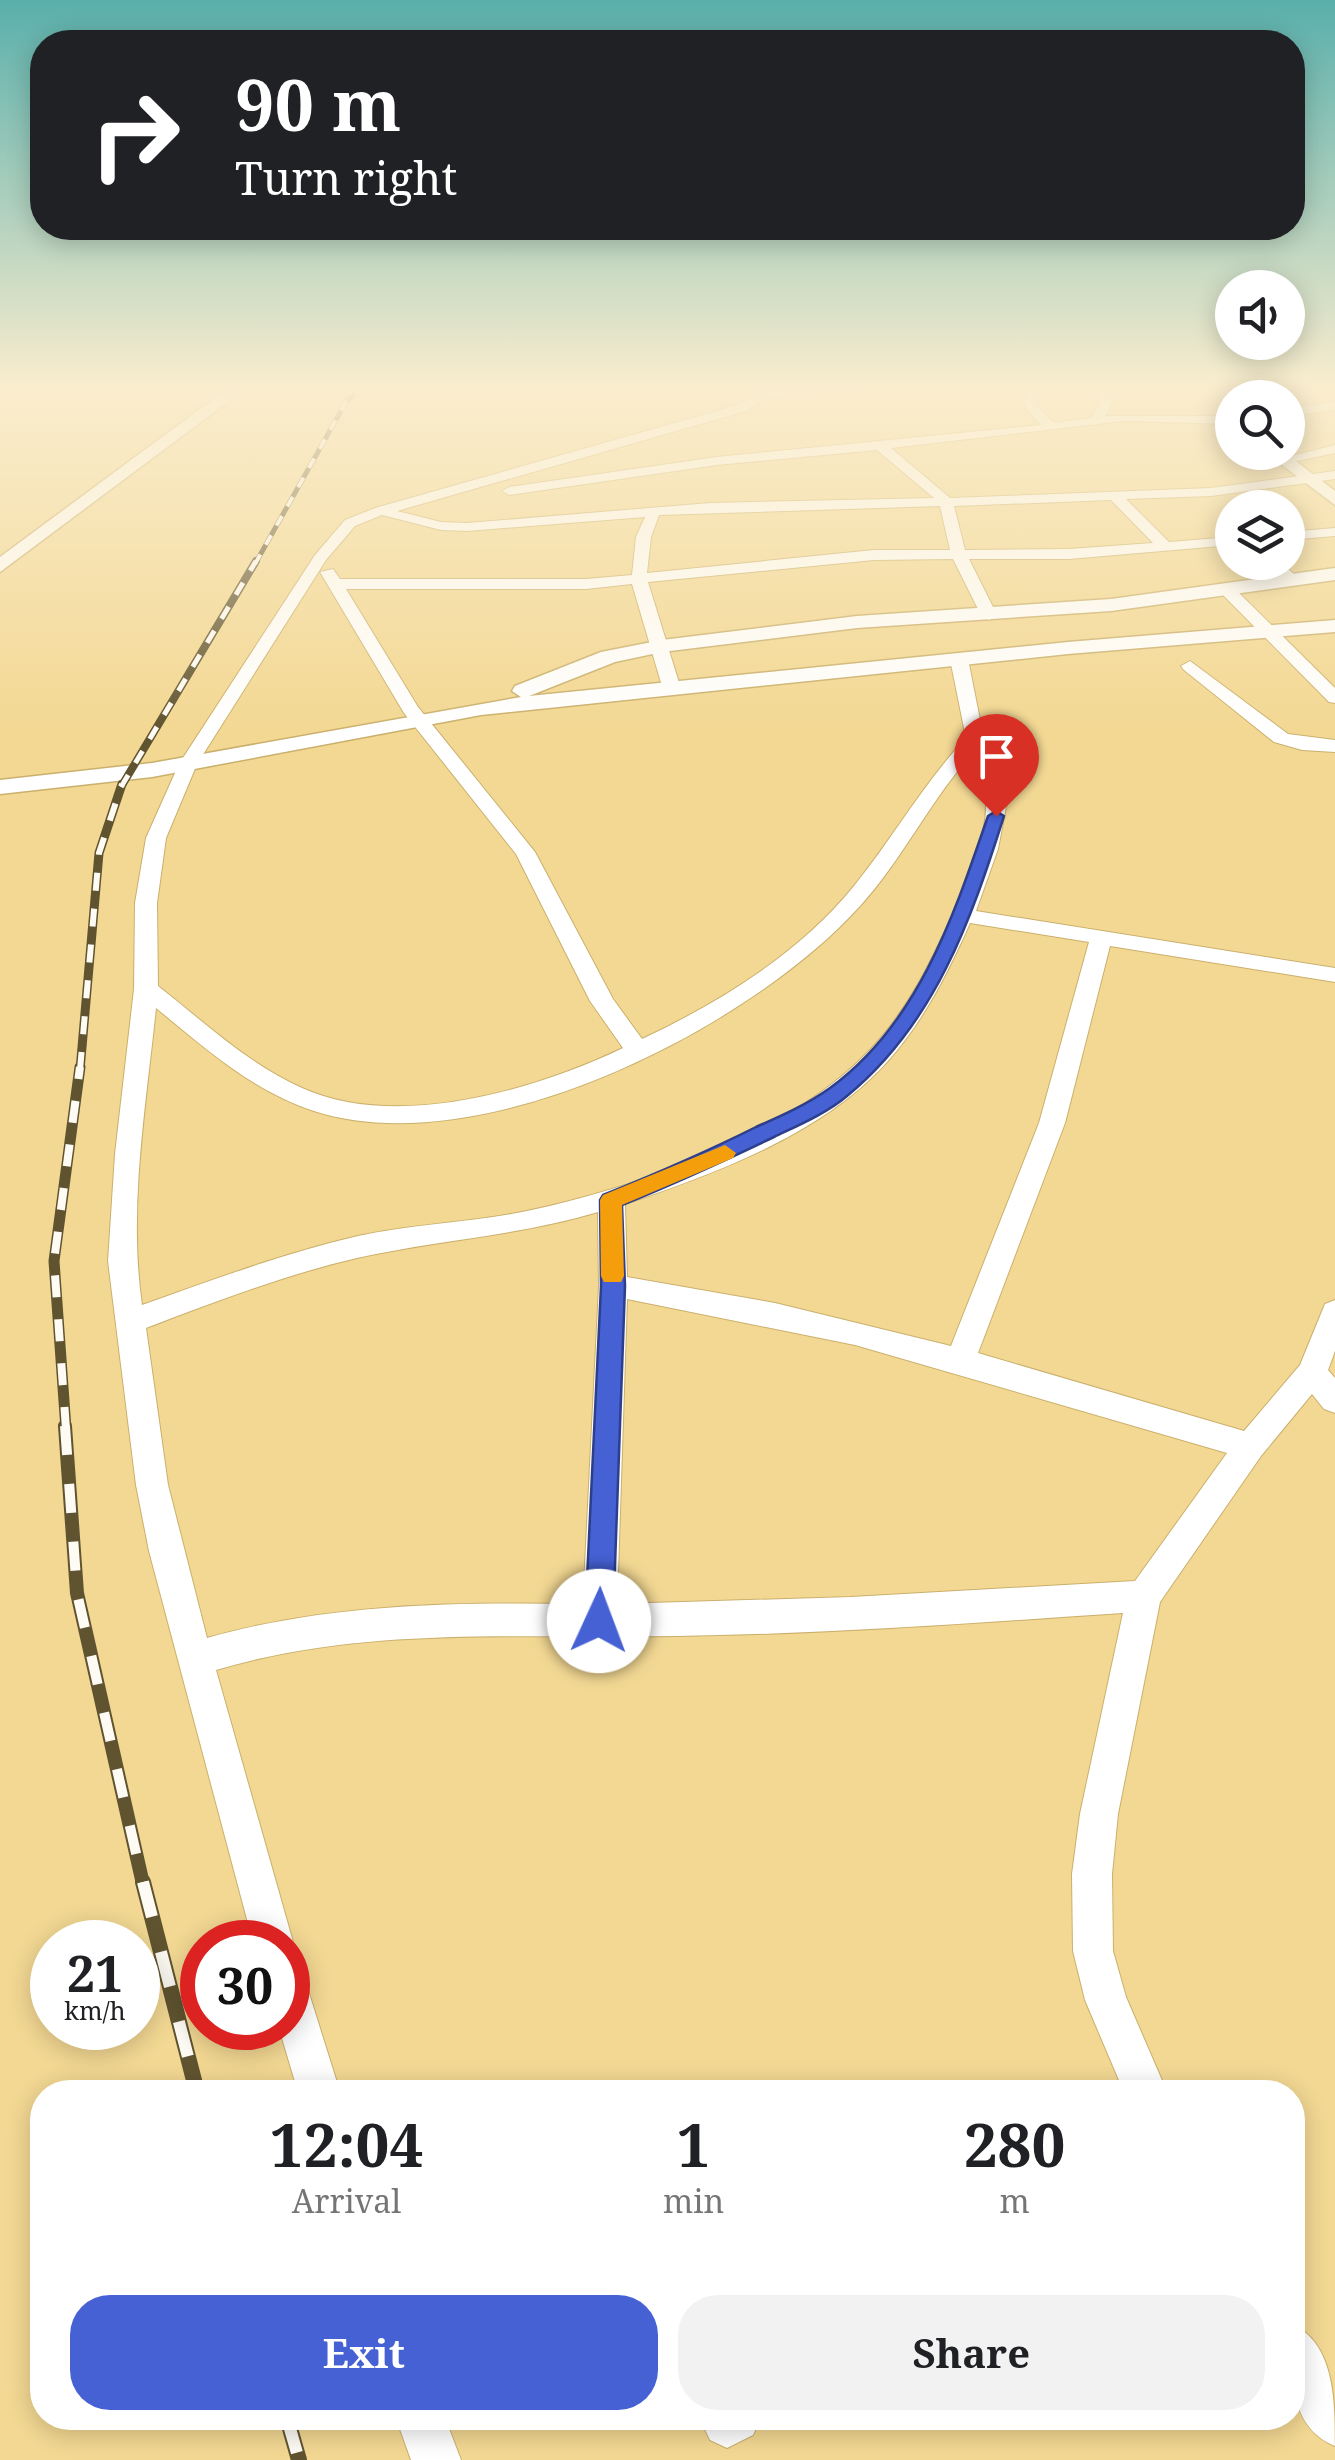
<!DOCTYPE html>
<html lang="en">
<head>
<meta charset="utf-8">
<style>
	:root { --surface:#fff; --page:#f2f2f2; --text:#202124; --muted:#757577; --accent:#4561d4 }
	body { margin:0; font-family:"Noto Serif",serif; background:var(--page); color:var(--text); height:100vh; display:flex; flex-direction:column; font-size:38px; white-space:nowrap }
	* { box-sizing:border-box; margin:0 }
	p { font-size:32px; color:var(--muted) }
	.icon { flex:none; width:55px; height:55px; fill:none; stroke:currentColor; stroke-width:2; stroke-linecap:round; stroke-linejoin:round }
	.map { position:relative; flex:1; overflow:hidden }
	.sheet { position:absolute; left:30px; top:2080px; width:1275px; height:350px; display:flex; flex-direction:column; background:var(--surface); border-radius:40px; box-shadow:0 5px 25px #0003 }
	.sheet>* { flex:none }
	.hud { position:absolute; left:30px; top:30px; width:1275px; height:210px; border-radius:40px; box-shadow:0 5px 25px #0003; background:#202124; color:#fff; overflow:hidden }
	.fabs { position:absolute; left:1215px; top:270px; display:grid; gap:20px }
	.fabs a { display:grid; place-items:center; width:90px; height:90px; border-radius:50%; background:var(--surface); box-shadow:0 5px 25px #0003; font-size:50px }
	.speed { position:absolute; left:30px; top:1920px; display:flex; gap:20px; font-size:50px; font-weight:700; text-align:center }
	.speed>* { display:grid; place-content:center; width:130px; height:130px; border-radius:50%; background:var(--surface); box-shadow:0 5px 25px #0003; line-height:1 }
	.speed small { font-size:25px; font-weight:400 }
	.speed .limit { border:15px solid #d22; background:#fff; color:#111 }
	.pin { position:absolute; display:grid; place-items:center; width:85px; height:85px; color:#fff; margin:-102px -42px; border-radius:50% 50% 50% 0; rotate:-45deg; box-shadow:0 0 10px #0007 }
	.pin .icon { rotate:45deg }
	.me { position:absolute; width:110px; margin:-55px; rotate:2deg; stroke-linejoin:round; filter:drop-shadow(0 0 8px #0008) }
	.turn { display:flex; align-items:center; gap:35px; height:210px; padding:0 40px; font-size:45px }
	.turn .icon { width:130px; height:130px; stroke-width:2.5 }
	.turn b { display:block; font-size:70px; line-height:85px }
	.eta { display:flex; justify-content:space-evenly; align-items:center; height:170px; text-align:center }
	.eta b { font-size:60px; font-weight:700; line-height:70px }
	.primary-button { display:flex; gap:20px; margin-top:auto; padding:20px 40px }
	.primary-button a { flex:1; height:115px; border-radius:40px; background:var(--accent); color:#fff; font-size:40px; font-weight:700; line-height:115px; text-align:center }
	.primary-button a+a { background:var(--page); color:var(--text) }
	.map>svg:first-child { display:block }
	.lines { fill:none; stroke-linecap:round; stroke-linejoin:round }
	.minor-casing { stroke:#cab06c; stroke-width:2 }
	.tertiary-casing { stroke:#cab06c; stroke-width:3 }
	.minor { fill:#fff; fill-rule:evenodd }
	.tertiary { fill:#fff; fill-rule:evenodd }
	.rail-far5-casing { stroke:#605430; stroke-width:5 }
	.rail-far4-casing { stroke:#605430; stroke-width:8 }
	.rail-far3-casing { stroke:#605430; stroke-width:9 }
	.rail-far2-casing { stroke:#605430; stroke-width:11 }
	.rail-far1-casing { stroke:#605430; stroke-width:14 }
	.rail-casing { stroke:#605430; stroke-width:16 }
	.rail-far5 { stroke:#fefbf5; stroke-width:4; stroke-dasharray:11; stroke-linecap:butt }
	.rail-far4 { stroke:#fefbf5; stroke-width:5; stroke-dasharray:14; stroke-linecap:butt }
	.rail-far3 { stroke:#fefbf5; stroke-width:6; stroke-dasharray:18; stroke-linecap:butt }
	.rail-far2 { stroke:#fefbf5; stroke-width:8; stroke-dasharray:22; stroke-linecap:butt }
	.rail-far1 { stroke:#fefbf5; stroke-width:10; stroke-dasharray:29; stroke-linecap:butt }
	.rail { stroke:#fefbf5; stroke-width:12; stroke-dasharray:36; stroke-linecap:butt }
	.route { fill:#4561d4; stroke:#2d3f8a; stroke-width:2.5 }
	.slow { fill:#f59e0b }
</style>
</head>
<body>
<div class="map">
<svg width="1335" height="2460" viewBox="0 0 1335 2460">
	<rect width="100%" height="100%" fill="#f3d893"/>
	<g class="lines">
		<defs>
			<g id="minor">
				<path d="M762,386H775L772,390L929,386L765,398L746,411L397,511L441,522L467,523L710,503L934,498L877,450L717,465L509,495L502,491L509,487L717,457L1041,425L1023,404L1031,386H1043L1035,404L1054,423L1091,418L1100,404V386H1112V404L1105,416H1232V424L1123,421L891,448L950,498L1211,488L1335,471V479L1211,496L1126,499L1169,542L1232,537V545L1069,559H969L997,615L989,620L981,615L953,559L874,560L648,582L680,686L671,691L662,686L632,584L586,589H346L418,707L535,852L613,999L642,1039C719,1003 800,953 854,886C893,838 923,784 966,738L950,659L959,654L968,659L982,730L1003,774L1008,796L998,849L976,911L1335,968V982L1110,946L1065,1123L978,1353L1244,1431L1300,1365L1325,1304L1335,1300V1351L1328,1370L1335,1378V1413L1324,1409L1312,1394L1261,1456L1160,1602L1118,1814L1112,1874L1113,1951L1126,1997L1167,2092H1124L1085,2000L1073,1951L1072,1874L1080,1814L1123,1613C974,1623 825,1634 676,1636C522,1639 366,1625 216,1670L293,1942L288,1956V1942H253L149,1551L136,1485L108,1261L115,1154L134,989L135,903L146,838L179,764L315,555L345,520L375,508L738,405L752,398ZM1111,500L1153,543L1069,549L965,550L954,506ZM940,506L950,550H874L647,573L651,537L659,515ZM382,515L441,530L467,531L645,517L636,537L632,575L586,579H340L333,569L320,572L404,713L516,854L590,1001L623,1048C535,1090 397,1131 302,1088C248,1064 204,1022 158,986L157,903L166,838L197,764L326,560L355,526ZM973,753C1002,807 977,859 954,911C932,961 907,1012 868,1052C786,1137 636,1188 522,1212C468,1223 412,1224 358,1236C284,1253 213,1280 142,1305C128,1207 146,1106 156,1008C205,1048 252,1091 314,1111C481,1165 749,1029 860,906C903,859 930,800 973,753ZM970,923L1089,942L1039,1123L951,1346L775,1303L627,1277L625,1204C716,1173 821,1135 887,1062C924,1021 948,972 970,923ZM598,1212L599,1286L583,1604C455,1602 331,1603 207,1638L168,1485L146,1328C215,1302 284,1275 357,1258C437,1240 518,1236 598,1212ZM627,1299L855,1345L1227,1453L1135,1581L851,1597L617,1604Z"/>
				<polygon points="1335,401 1335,409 1288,417 1288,409"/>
				<polygon points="1335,445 1335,453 1283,464 1276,460"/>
				<polygon points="1335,528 1335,536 1288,540 1288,532"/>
				<polygon points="1263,562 1280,562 1301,580 1287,583"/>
				<polygon points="1221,587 1233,587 1335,688 1335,703 1329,702 1221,593"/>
				<polygon points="1190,661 1288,734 1335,740 1335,752 1302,750 1274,742 1184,670 1181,666"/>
				<polygon points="288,1968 303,1974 340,2092 298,2092 279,2028 288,2028"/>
				<path d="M1292,2324C1335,2344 1335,2402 1335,2446C1286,2426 1292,2369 1292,2324Z"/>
				<polygon points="396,2418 445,2418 461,2460 411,2460"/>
				<polygon points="705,2418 761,2418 753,2435 727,2448 710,2440 702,2423"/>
			</g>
			<g id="tertiary">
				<polygon points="231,386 249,386 0,572 0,557"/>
				<polygon points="1218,386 1234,386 1237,398 1232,398 1232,415 1224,410"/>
				<polygon points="1265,452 1284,452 1335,491 1335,505"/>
				<polygon points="1335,568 1335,580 1111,611 857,628 662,652 615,662 529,696 1068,642 1335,620 1335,632 1068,654 481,715 152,777 0,794 0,780 152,763 521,697 512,691 515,686 601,652 662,640 857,616 1111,599"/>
			</g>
		</defs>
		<use href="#minor" class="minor-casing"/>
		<use href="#tertiary" class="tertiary-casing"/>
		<use href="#minor" class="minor"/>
		<use href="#tertiary" class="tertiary"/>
		<defs>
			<polyline id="rail-far5" points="255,564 346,402 365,386"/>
			<polyline id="rail-far4" points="121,787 256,561"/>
			<polyline id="rail-far3" points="80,1070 99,853 122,784"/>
			<polyline id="rail-far2" points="66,1429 54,1261 80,1067"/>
			<polyline id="rail-far1" points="65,1426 77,1593 143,1884"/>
			<g id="rail">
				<polyline points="143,1882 197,2092"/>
				<polyline points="287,2418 299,2460"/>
			</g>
		</defs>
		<use href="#rail-far5" class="rail-far5-casing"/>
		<use href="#rail-far4" class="rail-far4-casing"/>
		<use href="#rail-far3" class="rail-far3-casing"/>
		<use href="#rail-far2" class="rail-far2-casing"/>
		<use href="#rail-far1" class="rail-far1-casing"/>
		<use href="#rail" class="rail-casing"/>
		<use href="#rail-far5" class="rail-far5"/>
		<use href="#rail-far4" class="rail-far4"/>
		<use href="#rail-far3" class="rail-far3"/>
		<use href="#rail-far2" class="rail-far2"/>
		<use href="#rail-far1" class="rail-far1"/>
		<use href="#rail" class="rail"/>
	</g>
	<linearGradient id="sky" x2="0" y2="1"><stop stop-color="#59afab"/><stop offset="0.53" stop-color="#faedce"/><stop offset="1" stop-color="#faedce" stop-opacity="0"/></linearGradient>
	<rect width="1335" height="731" fill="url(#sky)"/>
	<path class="route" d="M996,811L1004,816C971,920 935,1024 847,1096C827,1113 799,1125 774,1137C724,1161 674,1184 622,1205L625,1286L613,1621L609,1631L599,1635L589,1631L585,1621L601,1286L600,1200L603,1195C655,1174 706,1152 756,1127C781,1116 808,1104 830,1088C919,1023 954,915 988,816Z"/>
	<polygon class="slow" points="725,1145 736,1153 733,1158 622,1205 624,1276 621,1282 604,1282 601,1276 600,1200 603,1195"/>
</svg>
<div class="fabs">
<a><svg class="icon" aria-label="sound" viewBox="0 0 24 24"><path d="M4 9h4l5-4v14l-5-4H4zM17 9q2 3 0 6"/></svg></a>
<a><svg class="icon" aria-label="search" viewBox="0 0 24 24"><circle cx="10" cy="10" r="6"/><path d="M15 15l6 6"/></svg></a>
<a><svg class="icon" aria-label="layers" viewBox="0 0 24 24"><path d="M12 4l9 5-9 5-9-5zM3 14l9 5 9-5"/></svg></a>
</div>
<div class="speed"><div>21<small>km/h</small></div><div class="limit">30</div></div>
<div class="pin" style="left:996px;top:816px;background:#d93025"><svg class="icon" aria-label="arrive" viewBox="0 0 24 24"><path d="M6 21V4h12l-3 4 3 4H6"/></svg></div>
<svg class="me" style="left:599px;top:1621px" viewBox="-20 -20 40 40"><circle r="19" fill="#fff"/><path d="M0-13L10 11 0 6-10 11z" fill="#4561d4"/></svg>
<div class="hud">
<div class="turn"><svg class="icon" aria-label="right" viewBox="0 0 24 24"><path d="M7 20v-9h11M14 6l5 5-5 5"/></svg><div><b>90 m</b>Turn right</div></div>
</div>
<section class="sheet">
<div class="eta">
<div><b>12:04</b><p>Arrival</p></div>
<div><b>1</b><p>min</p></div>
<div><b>280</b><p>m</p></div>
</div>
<div class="primary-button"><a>Exit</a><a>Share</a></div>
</section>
</div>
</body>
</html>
